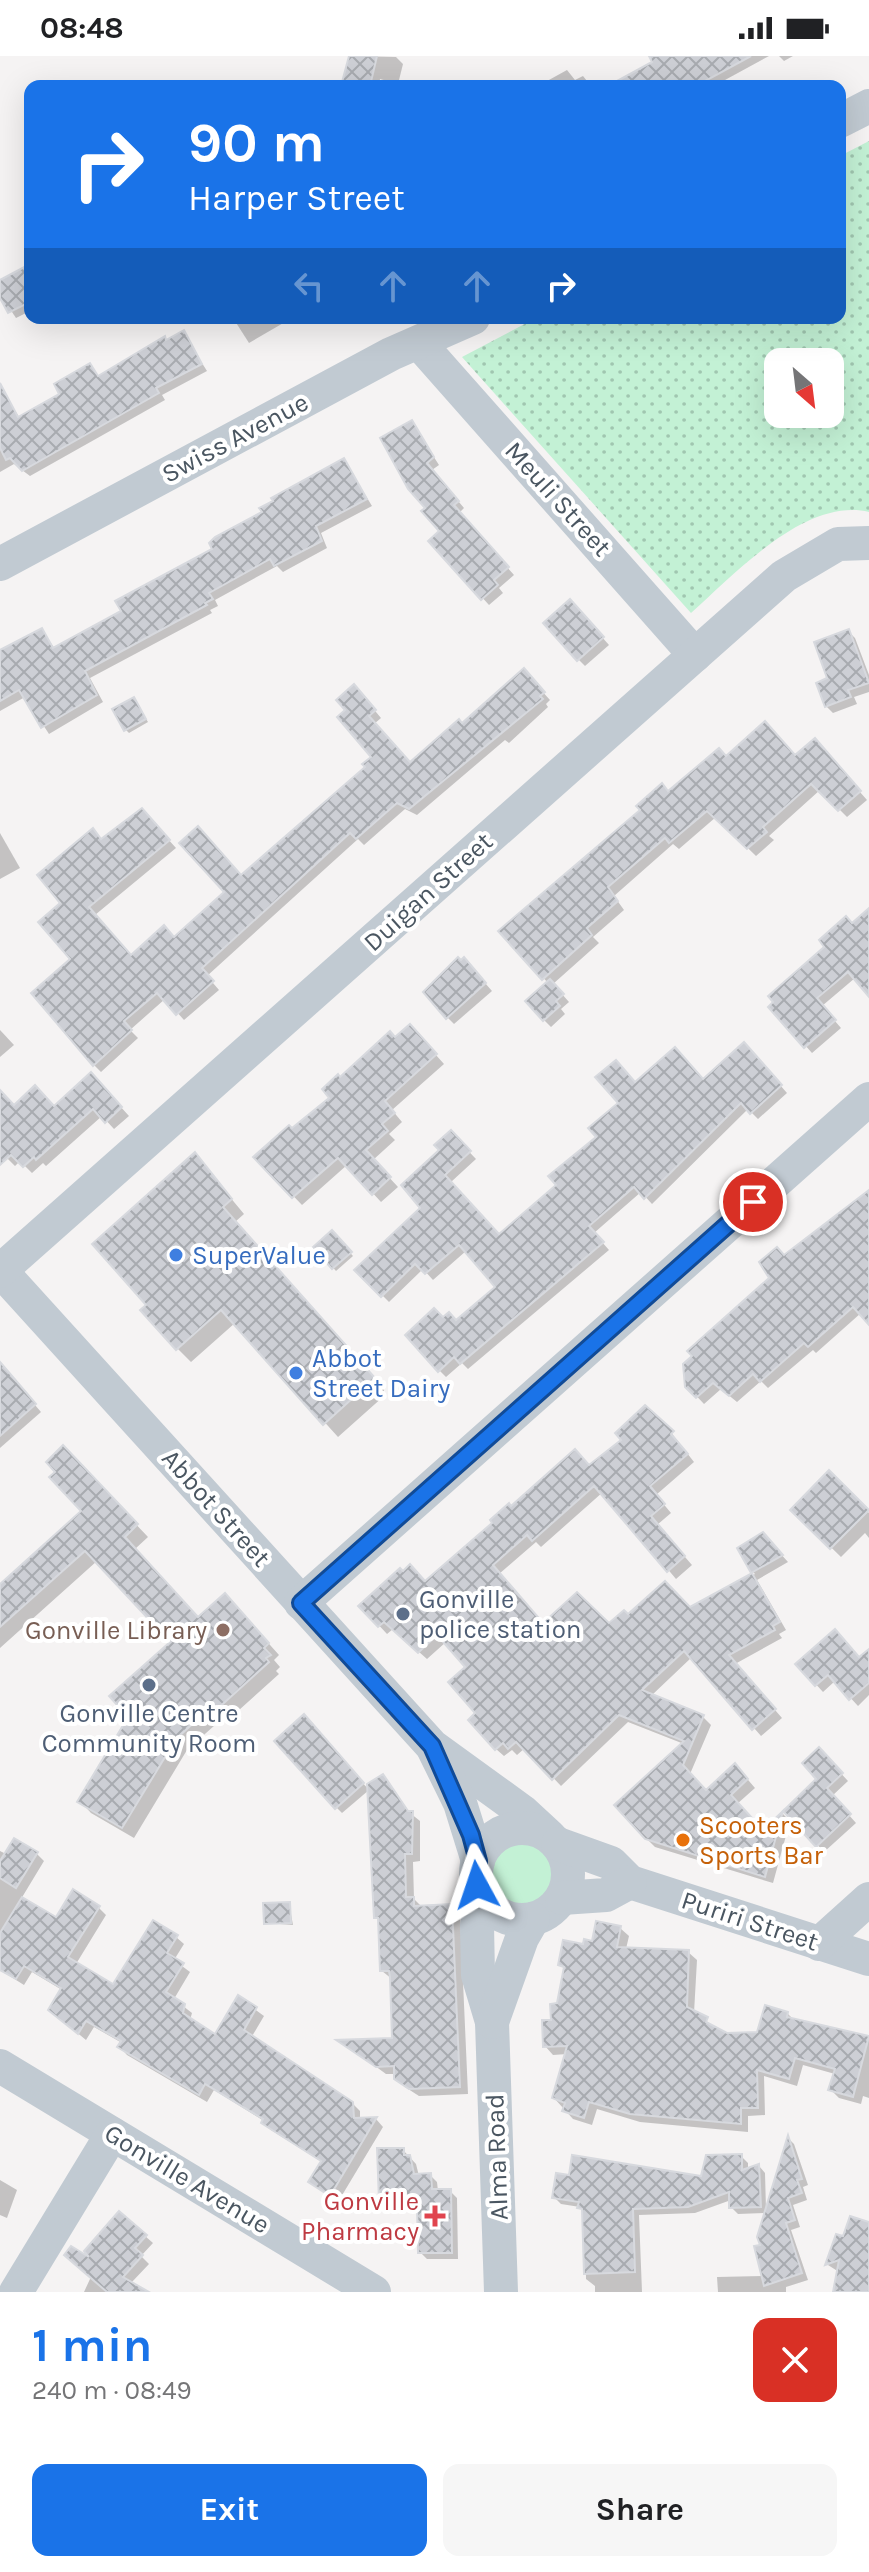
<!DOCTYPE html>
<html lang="en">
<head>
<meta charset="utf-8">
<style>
	:root { --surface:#fff; --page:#f6f6f6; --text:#202124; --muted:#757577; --accent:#1a73e8 }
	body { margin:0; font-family:Karla,sans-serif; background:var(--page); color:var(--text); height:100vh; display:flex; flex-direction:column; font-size:30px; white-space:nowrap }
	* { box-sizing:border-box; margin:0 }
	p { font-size:26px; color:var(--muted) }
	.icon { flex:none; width:44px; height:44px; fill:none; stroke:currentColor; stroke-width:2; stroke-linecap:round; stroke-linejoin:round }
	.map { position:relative; height:2236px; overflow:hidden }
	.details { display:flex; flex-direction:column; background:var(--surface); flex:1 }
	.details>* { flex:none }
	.top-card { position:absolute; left:24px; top:24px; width:822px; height:244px; border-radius:16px; box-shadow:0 8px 32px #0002; background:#1a73e8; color:#fff; overflow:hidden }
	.needle { width:52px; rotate:152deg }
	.tools { position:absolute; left:764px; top:292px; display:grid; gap:16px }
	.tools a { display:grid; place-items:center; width:80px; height:80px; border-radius:16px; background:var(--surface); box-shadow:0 8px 32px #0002; font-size:40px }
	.pin { position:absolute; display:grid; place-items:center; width:68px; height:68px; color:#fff; margin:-34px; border:4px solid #fff; border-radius:50%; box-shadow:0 2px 8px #0007 }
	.me { position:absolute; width:88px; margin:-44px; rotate:355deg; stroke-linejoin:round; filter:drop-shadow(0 0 6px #0008) }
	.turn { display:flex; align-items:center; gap:28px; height:168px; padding:0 32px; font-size:36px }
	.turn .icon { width:104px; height:104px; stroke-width:2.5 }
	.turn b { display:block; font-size:56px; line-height:68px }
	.lanes { display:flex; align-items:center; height:76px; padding:0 32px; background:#0003; justify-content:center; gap:40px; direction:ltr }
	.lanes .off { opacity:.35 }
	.round { display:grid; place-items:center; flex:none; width:84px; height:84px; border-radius:16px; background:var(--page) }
	.overview { display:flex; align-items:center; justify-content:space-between; height:136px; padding:0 32px }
	h1 { font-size:48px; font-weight:700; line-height:60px; color:var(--accent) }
	.button { display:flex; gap:16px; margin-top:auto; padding:16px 32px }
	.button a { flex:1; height:92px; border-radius:16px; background:var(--accent); color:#fff; font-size:32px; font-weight:700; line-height:92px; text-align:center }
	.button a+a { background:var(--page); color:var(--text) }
	.status { display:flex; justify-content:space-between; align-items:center; height:56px; padding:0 40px; background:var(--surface); direction:ltr }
	.status svg { height:22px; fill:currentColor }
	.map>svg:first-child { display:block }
	.grass { fill:#c3f1d5 }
	.park { fill:url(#park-dots); fill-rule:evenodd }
	.shadow { fill:#0003 }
	.building { fill:url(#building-cross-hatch); stroke:#d7d9de; stroke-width:2 }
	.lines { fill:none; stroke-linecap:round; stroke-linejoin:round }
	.minor { stroke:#c1cad2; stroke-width:34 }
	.route-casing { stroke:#114b97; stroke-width:20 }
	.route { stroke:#1a73e8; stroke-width:14 }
	.shop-dot { fill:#3f7fe0; stroke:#fff; stroke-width:3 }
	.service-dot { fill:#5c6f8a; stroke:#fff; stroke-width:3 }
	.education-dot { fill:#8d6e63; stroke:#fff; stroke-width:3 }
	.food-dot { fill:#e8710a; stroke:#fff; stroke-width:3 }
	.health-dot { fill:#e0444e; stroke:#fff; stroke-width:3 }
	.labels { text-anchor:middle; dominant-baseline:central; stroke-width:8; stroke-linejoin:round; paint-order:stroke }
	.street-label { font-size:26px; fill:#4a5661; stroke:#fff }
	.shop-label { font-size:26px; fill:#366cbe; stroke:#fff; text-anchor:start }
	.service-label { font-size:26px; fill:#4e5e75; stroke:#fff; text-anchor:start }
	.education-label { font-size:26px; fill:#785e54; stroke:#fff; text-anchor:end }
	.food-label { font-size:26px; fill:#c56008; stroke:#fff; text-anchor:start }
	.health-label { font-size:26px; fill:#be3a42; stroke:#fff; text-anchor:end }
</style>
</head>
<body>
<div class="status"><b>08:48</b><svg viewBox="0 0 49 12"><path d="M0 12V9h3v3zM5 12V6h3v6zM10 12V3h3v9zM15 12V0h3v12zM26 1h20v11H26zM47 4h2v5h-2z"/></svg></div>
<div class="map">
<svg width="869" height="2236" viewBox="0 0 869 2236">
	<defs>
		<pattern id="park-dots" width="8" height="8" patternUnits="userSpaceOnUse" patternTransform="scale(2)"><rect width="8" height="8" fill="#c3f1d5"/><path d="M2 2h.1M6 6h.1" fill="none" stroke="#a0c6b0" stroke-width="1.8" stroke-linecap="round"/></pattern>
		<pattern id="building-cross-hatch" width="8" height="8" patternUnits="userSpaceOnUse" patternTransform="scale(2)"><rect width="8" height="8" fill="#cdcfd5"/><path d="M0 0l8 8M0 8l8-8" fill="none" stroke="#a8abb0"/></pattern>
	</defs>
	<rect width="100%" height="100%" fill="#f5f3f3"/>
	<circle class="grass" cx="521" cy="1820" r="34"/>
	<path class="park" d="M869,85V456C805,441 735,518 691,557L462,301L536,262H840V100ZM778,306H830V358H778Z"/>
	<g class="shadow">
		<polygon points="351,0 396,1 403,8 398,28 380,23 379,30 347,30"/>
		<polygon points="652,0 769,0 714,30 612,30 655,7"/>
		<polygon points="779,0 793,0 784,5"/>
		<polygon points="567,14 575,24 583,20 591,30 538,30"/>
		<polygon points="30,210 30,255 16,262 0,238 0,226"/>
		<polygon points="233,262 292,262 249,287"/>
		<polygon points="183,277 207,315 162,339 165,344 30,420 14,408 0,416 0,350 8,345 20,362 62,339 90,310 99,321"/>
		<polygon points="412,367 439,409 432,414 464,452 459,457 514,519 499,532 503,537 489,549 431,485 442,476 427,452"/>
		<polygon points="344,404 372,450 321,477 327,492 283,516 277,510 215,544 218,550 210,554 212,557 90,622 103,646 49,678 25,641 0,655 0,596 42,574 55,593 124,556"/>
		<polygon points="577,553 609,589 585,610 578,603"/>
		<polygon points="848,575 855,582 869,619 869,636 854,641 857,648 833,657 826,650"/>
		<polygon points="530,622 550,644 546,648 548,651 509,687 505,684 417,759 405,753 364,789 358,783 207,920 219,934 184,964 165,943 130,974 138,982 101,1016 94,1009 63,847 102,785 149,762 176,792 95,859 131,901 175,883 368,711 374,701 361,638 381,662 374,668 411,709"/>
		<polygon points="136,647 148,666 129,677 126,674"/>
		<polygon points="822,693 867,744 847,761 820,734 769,780 774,784 756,800 716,761 679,793 673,788 614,840 624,854 593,881 599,887 553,928 569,946 561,953 565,958 551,971 544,964 548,927 501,875 669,737 726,702 795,702"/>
		<polygon points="0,777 20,812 0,823"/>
		<polygon points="869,855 869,937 855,922 822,950 841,972 812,997 771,951"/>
		<polygon points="471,911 492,935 454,968 447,961"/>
		<polygon points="0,974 14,989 0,1001"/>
		<polygon points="418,979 444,1008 392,1054 402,1066 389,1078 395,1084 373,1104 398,1131 381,1146 347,1109 302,1149 256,1101 332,1042 340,1024 395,984"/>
		<polygon points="751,996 787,1037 758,1063 748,1053 652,1148 641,1136 594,1177 609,1194 468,1313 462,1307 446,1321 439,1314 443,1264 457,1266 497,1231 466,1195 433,1224 423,1213 389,1246 357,1214 423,1152 441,1094 451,1077 476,1103 451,1126 499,1181 559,1129 599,1081 635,1028 703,1025"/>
		<polygon points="99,1027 129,1060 114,1073 102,1060 46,1110 43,1107 32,1117 20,1105 15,1110 0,1095 0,1036 14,1051 54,1052"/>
		<polygon points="195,1099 244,1158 235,1166 384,1334 384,1340 338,1381 235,1267 191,1306 177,1292 149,1249"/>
		<polygon points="869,1142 869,1262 861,1257 816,1297 813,1294 768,1332 761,1325 737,1346 721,1333 704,1348 687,1330 785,1201"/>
		<polygon points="332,1177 353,1200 336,1215 316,1192"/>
		<polygon points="0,1323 17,1328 41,1356 0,1392"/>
		<polygon points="659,1361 694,1406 656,1439 671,1457 657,1469 692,1509 676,1523 603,1436 541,1491 536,1486 499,1518 543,1569 608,1570 629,1561 690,1554 755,1518 753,1516 770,1486 788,1506 757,1524 786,1574 779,1578 782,1582 735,1608 782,1662 761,1680 692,1601 651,1640 703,1661 711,1669 690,1718 706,1736 743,1718 755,1732 737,1748 763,1777 783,1758 790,1765 773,1827 655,1791 646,1782 684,1688 628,1666 561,1730 525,1692 517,1699 512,1694 504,1700 496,1693 478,1657 467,1611 446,1586 427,1603 393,1573 387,1578 361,1550 425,1527 511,1452 589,1411"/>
		<polygon points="74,1403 148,1481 135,1493 198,1563 236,1551 279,1599 274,1604 280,1611 276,1615 279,1618 228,1664 224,1661 187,1694 134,1782 91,1757 80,1745 172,1586 97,1505 0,1592 0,1531 84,1455"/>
		<polygon points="829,1417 869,1457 869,1482 865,1477 841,1501 793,1454"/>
		<polygon points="869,1598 869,1639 858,1650 835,1625 823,1636 801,1612 860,1603"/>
		<polygon points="310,1667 369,1734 342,1757 336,1751"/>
		<polygon points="819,1694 848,1725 832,1740 856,1767 824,1796 786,1755 819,1723"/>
		<polygon points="383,1720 410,1757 420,1765 420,1805 413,1806 414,1843 422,1851 451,1850 460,1858 468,2038 419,2040 405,2031 396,2018 386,2018 341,1985 394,1984 392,1923 382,1915 380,1865 376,1861"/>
		<polygon points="0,1795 6,1798 37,1798 44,1805 21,1843 56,1864 99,1852 106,1859 76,1908 114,1931 176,1881 184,1888 174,1904 190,1916 174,1943 192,1957 190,1964 215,1981 239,1942 264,1960 251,1982 352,2047 360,2055 360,2064 376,2063 383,2071 338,2146 310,2126 322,2106 271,2074 264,2065 214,2034 207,2046 127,1999 120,1991 122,1987 94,1971 86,1984 58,1961 62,1934 32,1916 24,1929 0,1914"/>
		<polygon points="289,1848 293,1869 266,1867"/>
		<polygon points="620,1872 629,1880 626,1893 688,1896 697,1904 694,1957 727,1979 758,1978 787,1957 795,1965 869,1982 869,2042 863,2040 861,2048 839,2042 830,2033 835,2018 803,2009 797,2030 764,2020 765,2059 748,2060 748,2076 640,2066 597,2053 592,2069 573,2063 554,2042 567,1998 553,1999 545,1990 559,1949 566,1914 560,1908 585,1890"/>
		<polygon points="788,2082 794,2088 808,2129 803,2131 807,2144 793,2149 800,2171 791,2174 808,2224 786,2231 786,2236 718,2236 717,2221 762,2220 766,2157 738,2158 731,2151 731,2144 695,2157 639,2159 642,2236 595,2236 595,2230 586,2223 585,2156 580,2151 561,2148 554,2141 703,2122 741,2100 748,2107 748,2114 759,2110 765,2117 766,2153"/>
		<polygon points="403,2094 416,2108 419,2120 430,2119 437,2126 438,2135 450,2135 457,2142 458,2203 427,2203 420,2196 419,2154 401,2155 381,2144"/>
		<polygon points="0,2124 17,2134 7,2162 0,2159"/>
		<polygon points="120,2158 153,2187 141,2200 149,2208 131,2227 145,2236 84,2236"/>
		<polygon points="869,2168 869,2236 835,2236 839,2216 828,2209 837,2181 845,2183"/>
	</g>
	<g class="building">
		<polygon points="349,0 377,0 370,30 341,30"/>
		<polygon points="649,0 751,0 696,30 608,30 652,6"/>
		<polygon points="30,208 30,246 8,257 0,242 0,224"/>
		<polygon points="184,274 202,308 156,332 159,337 22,415 10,402 6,404 0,392 0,327 18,361 59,338 54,328 90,307 98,320 165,280 166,284"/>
		<polygon points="412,364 434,401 427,407 459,445 454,449 509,511 494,524 498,529 481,544 428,485 439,475 421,455 425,452 408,433 380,382"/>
		<polygon points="344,402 367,443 316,470 322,485 274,510 270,503 209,537 213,543 205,547 207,549 85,615 97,639 41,672 19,634 0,645 0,594 42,572 53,592 121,555 115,545 212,493 209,487 215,481 262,456 259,452 273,445 271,442"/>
		<polygon points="570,543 604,581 577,605 543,567"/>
		<polygon points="849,573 869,627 848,634 851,641 825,651 816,627 827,622 814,586"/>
		<polygon points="524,612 545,636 540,640 543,643 409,753 397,747 356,783 350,777 202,912 214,925 176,959 157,937 124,965 132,974 93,1010 31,937 70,903 38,866 60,847 37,819 93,772 101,783 142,752 170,784 89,851 131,899 164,869 174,881 224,836 179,787 198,770 241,819 365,711 362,708 371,701 337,661 345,654 336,644 354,628 376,654 369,660 410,706 459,663 462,667"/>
		<polygon points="134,641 146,663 124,675 112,653"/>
		<polygon points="765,665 795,699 815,682 861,735 838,755 811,728 763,771 767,776 747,793 707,755 669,787 665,782 608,831 618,845 587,872 592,879 542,924 498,875 640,754 636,750 662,727 668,735 719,692 726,700"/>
		<polygon points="869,852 869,941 848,916 817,942 836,964 804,992 768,951 773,946 768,940 824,891 819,884 846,860 852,867"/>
		<polygon points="458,901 461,904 464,901 486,927 446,963 423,936"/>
		<polygon points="550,923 564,938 556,945 560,950 543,965 525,945"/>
		<polygon points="410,968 437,998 385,1045 395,1057 382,1068 388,1075 366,1094 391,1121 372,1139 338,1102 292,1142 253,1101 289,1069 292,1072 329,1042 322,1033 338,1018 340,1021 390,975 395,981"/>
		<polygon points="744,986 782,1029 750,1058 741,1047 644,1143 634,1131 589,1170 604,1186 460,1308 454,1301 438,1316 405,1279 434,1252 443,1261 449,1256 456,1264 495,1231 459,1189 425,1218 415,1208 381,1241 354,1214 420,1152 401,1129 439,1094 434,1089 451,1074 471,1095 445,1119 499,1178 556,1129 548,1120 596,1081 588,1072 618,1047 595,1021 616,1004 635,1026 675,991 703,1023"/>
		<polygon points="91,1016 122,1051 105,1067 93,1053 36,1104 34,1101 23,1111 11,1099 0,1109 0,1034 14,1049 35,1029 54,1050"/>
		<polygon points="195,1096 232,1143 223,1151 375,1322 323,1369 221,1254 176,1294 140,1254 146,1249 92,1188"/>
		<polygon points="869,1134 869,1269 853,1251 808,1291 804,1287 760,1326 753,1318 729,1340 713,1327 696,1342 685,1331 683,1308 692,1300 687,1295 769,1222 759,1206 777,1191 784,1199"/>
		<polygon points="332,1174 352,1196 332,1213 313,1191"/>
		<polygon points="0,1306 36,1348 0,1380"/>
		<polygon points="645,1349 674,1375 671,1378 688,1398 650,1430 665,1448 651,1460 685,1500 667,1516 594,1430 532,1485 527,1479 493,1509 543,1567 577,1536 609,1567 624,1554 628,1558 665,1525 690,1551 752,1517 780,1566 773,1570 775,1574 729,1599 776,1653 752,1674 684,1595 642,1634 704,1659 683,1709 706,1734 735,1707 748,1723 731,1739 763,1774 783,1755 765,1821 645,1783 614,1749 684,1685 619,1659 552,1724 516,1686 508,1693 503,1687 495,1694 468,1664 475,1657 448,1626 465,1611 437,1579 418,1597 384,1566 378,1571 358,1550 400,1512 403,1515 410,1508 425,1525 492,1467 490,1464 509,1447 511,1450 575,1393 589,1409 621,1384 615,1377"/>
		<polygon points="63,1389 138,1468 125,1481 198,1561 225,1537 269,1587 264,1592 271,1599 266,1602 269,1606 215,1655 211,1651 176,1683 122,1772 77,1746 128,1661 109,1640 170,1586 85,1495 0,1571 0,1528 81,1455 49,1421 55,1416 46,1406"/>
		<polygon points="829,1414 869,1454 830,1493 790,1454"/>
		<polygon points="763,1476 783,1499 751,1517 737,1492"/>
		<polygon points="835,1573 859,1601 869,1593 869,1627 849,1644 828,1619 815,1630 795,1608"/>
		<polygon points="304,1658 364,1727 335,1753 274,1685"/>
		<polygon points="819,1691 843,1717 827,1732 851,1758 816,1791 783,1755 816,1723 802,1707"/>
		<polygon points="383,1718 408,1755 413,1755 412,1798 405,1798 406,1841 414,1841 414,1850 452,1848 460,2031 409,2033 394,2023 394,2010 376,2011 336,1984 392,1982 390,1921 389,1915 380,1915 378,1862 374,1862 367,1728"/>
		<polygon points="14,1782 38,1796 16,1832 0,1822 0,1805"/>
		<polygon points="73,1833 100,1850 68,1901 113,1928 153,1864 178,1879 167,1897 184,1907 166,1936 185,1948 183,1957 215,1978 238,1939 257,1951 244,1974 353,2046 354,2062 377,2061 330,2140 308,2126 321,2105 261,2067 263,2063 205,2028 199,2039 117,1991 121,1985 86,1965 78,1978 48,1954 61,1932 24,1910 16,1923 0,1914 0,1877 22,1841 56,1861"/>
		<polygon points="290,1846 291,1867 264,1868 263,1847"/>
		<polygon points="596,1865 621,1870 617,1891 689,1894 687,1951 708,1961 706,1966 727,1977 757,1976 765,1949 788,1956 787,1961 869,1980 853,2041 828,2034 835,2013 795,2002 789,2023 757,2014 758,2052 741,2052 741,2068 630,2058 589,2046 584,2062 562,2055 565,2047 552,2042 567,1990 543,1991 542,1964 551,1964 550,1948 557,1947 564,1911 558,1909 563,1884 583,1888 584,1883 592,1885"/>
		<polygon points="788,2079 802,2123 797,2124 802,2137 788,2142 795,2164 786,2167 802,2217 764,2230 754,2190 760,2189 757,2181"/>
		<polygon points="377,2092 404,2092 404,2099 410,2099 414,2118 431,2117 432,2133 451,2133 452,2197 418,2197 417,2148 392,2149 391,2145 379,2145"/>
		<polygon points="742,2098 742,2114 759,2108 761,2151 729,2152 729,2136 688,2151 633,2153 635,2216 584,2218 582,2153 577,2152 579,2146 552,2142 556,2117 569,2119 572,2099 701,2120 706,2099"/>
		<polygon points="119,2155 147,2179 135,2192 143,2199 123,2221 149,2236 107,2236 64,2199 71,2190 89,2201 84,2195"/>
		<polygon points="850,2160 869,2166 869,2236 833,2236 839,2204 825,2209 836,2178 843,2180"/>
	</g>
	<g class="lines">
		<g class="minor">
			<polyline points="840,65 869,50"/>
			<polyline points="420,288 695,599"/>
			<polyline points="0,508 391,298 473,262"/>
			<polyline points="0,1214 432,1690 523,1756 549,1780"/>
			<polyline points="0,1215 784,520 838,488 869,487"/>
			<polyline points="301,1547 869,1043"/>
			<polyline points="434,1694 460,1747 478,1805"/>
			<circle cx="522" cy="1818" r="46"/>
			<polyline points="558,1788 611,1807 630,1826 869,1903"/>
			<polyline points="482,1841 477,1869 478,1919 492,1966 501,2236"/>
			<polyline points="562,1842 606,1839 630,1826"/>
			<polyline points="819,1888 869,1843"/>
			<polyline points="492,1966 522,1882 533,1863"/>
			<polyline points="0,2010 374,2236"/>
			<polyline points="16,2236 112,2078"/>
		</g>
	</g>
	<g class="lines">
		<defs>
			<polyline id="route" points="477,1829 478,1805 471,1779 432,1690 301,1547 753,1146"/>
		</defs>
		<use href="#route" class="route-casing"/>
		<use href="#route" class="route"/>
	</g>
	<g class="shop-dot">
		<circle cx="176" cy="1199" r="8"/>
		<circle cx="296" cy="1317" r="8"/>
	</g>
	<g class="service-dot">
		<circle cx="403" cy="1558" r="8"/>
		<circle cx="149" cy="1629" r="8"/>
	</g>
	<circle class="education-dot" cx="223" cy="1574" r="8"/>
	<circle class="food-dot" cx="683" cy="1784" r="8"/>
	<path class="health-dot" d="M431 2148h8v8h8v8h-8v8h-8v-8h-8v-8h8z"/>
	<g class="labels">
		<g class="street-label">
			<text transform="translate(235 382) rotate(-28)">Swiss Avenue</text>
			<text transform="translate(558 443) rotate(48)">Meuli Street</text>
			<text transform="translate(428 836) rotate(-42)">Duigan Street</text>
			<text transform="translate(216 1452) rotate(48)">Abbot Street</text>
			<text transform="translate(750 1865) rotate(18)">Puriri Street</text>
			<text transform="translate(497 2101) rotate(-92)">Alma Road</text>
			<text transform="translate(187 2123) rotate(31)">Gonville Avenue</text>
		</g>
		<g class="shop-label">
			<text x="192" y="1199">SuperValue</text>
			<text x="312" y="1302">Abbot<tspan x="312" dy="30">Street Dairy</tspan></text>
		</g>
		<g class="service-label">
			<text x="419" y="1543">Gonville<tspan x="419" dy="30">police station</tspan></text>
			<text x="149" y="1657" text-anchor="middle">Gonville Centre<tspan x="149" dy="30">Community Room</tspan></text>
		</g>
		<g class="education-label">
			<text x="207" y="1574">Gonville Library</text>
		</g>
		<g class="food-label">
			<text x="699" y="1769">Scooters<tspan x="699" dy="30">Sports Bar</tspan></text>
		</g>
		<g class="health-label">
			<text x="419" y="2145">Gonville<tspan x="419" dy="30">Pharmacy</tspan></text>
		</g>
	</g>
</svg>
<div class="tools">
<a><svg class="needle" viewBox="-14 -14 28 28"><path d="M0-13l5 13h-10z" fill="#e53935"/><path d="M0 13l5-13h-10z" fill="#757577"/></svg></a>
</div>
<div class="pin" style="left:753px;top:1146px;background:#d93025"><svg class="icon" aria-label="arrive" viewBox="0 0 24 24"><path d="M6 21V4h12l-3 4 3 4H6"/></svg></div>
<svg class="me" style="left:477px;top:1829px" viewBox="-20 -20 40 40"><path d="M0-17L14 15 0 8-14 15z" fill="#1a73e8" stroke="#fff" stroke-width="4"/></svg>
<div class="top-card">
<div class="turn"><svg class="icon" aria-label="right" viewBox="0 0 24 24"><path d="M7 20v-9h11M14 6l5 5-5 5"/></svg><div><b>90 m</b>Harper Street</div></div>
<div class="lanes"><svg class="icon off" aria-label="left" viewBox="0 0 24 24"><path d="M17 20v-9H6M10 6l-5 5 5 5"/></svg><svg class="icon off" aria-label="ahead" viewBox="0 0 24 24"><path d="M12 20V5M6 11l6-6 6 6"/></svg><svg class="icon off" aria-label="ahead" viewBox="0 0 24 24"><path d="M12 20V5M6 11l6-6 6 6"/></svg><svg class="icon" aria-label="right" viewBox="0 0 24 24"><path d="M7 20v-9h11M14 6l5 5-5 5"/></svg></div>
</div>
</div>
<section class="details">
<div class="overview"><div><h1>1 min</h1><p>240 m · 08:49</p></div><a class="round" style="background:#d93025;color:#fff"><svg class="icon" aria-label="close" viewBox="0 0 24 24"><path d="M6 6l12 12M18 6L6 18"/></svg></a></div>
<div class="button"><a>Exit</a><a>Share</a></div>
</section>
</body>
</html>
